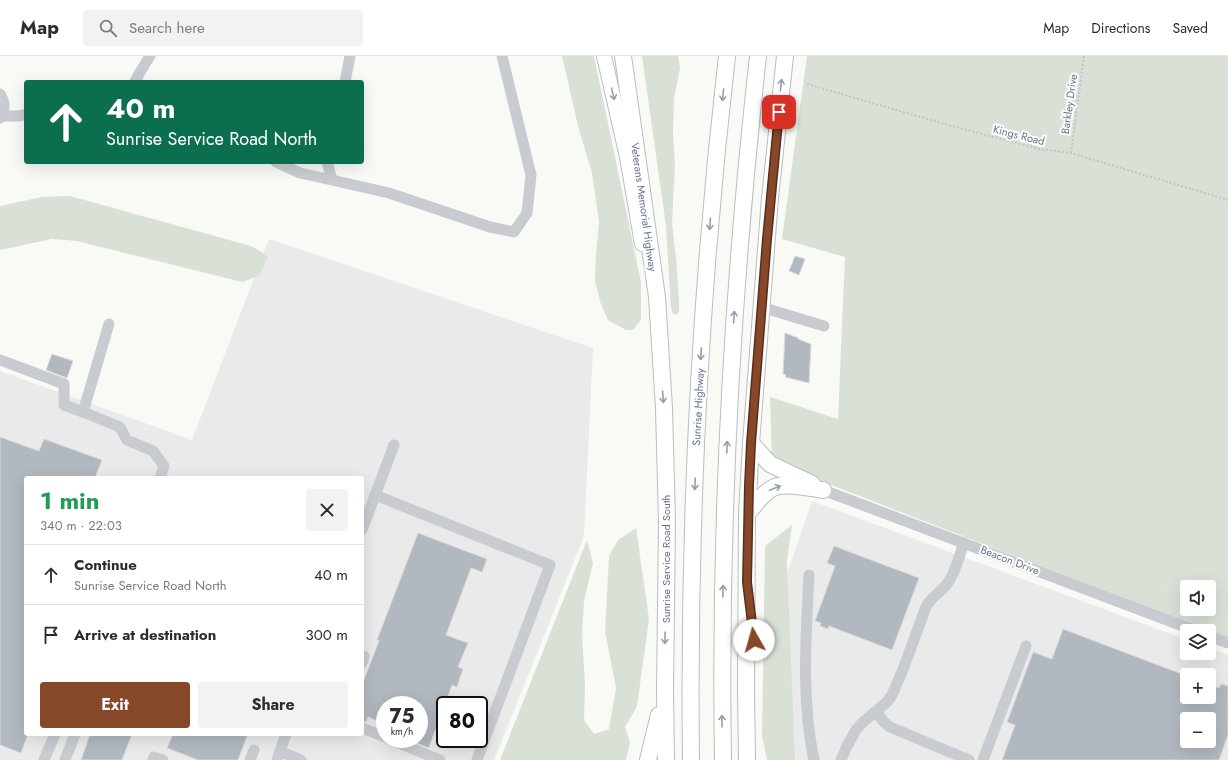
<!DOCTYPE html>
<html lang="en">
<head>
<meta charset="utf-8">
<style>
	:root { --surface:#fff; --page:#f2f2f3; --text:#2b2b33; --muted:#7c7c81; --line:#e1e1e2; --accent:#864828 }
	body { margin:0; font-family:Jost,sans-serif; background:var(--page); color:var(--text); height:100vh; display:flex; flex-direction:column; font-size:15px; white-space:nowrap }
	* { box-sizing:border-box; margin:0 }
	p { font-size:13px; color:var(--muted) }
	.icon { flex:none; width:22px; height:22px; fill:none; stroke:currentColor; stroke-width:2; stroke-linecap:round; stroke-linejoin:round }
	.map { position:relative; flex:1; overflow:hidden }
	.sheet { position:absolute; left:24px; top:420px; width:340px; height:260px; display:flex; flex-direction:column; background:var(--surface); border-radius:4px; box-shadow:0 4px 16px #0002 }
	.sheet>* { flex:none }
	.top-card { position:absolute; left:24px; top:24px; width:340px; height:84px; border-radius:4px; box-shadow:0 4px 16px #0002; background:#0b6e4f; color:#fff; overflow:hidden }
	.controls { position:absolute; left:1180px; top:524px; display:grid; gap:8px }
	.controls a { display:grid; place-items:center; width:36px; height:36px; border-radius:4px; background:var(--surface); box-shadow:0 4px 16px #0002; font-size:20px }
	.speed { position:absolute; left:376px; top:640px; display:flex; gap:8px; font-size:20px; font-weight:700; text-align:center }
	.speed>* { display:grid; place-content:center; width:52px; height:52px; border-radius:50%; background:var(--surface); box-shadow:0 4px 16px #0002; line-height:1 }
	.speed small { font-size:10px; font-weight:400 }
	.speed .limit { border:2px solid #111; border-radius:6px; background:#fff; color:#111 }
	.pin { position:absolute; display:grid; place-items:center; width:34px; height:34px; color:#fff; margin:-17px; border-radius:8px; box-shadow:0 2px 6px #0006 }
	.me { position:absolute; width:44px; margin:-22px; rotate:353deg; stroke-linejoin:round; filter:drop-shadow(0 0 3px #0008) }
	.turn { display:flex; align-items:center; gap:14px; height:84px; padding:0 16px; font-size:18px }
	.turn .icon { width:52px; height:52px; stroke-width:2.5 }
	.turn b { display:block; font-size:28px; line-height:34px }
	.round { display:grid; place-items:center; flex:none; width:42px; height:42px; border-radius:4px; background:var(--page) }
	.head { display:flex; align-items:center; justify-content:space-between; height:68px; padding:0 16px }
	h1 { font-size:24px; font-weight:700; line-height:30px; color:#1e9e55 }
	.button { display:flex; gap:8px; margin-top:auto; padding:8px 16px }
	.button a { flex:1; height:46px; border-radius:4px; background:var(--accent); color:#fff; font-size:16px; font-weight:700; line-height:46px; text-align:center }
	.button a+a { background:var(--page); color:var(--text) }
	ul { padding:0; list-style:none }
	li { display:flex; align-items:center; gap:12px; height:60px; padding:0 16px; border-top:1px solid var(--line) }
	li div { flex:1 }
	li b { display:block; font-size:15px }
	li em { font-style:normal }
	header { display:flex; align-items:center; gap:24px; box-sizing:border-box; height:56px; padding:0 20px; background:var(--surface); border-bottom:1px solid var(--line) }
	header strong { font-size:19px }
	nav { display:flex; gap:22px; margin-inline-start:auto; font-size:14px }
	.search { width:280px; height:36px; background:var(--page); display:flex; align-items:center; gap:10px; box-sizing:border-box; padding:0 14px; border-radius:4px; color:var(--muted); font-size:15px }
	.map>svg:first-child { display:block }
	.built { fill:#e9eae9; fill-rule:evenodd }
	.green { fill:#d9e1d7; fill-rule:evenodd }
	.building { fill:#b1b8c0; stroke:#dadbd8; fill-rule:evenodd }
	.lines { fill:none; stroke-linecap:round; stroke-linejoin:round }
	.major-casing { stroke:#bbbec3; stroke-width:16 }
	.highway-casing { stroke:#babdc1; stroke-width:18 }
	.path { stroke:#c1c3c6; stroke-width:2; stroke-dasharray:2 2; stroke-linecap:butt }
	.minor { stroke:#c8cbd0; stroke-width:11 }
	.major { stroke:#fff; stroke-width:14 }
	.highway { stroke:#fff; stroke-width:16 }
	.oneway { stroke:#939ead }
	.route-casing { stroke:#572f1a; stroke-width:10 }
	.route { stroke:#864828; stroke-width:7 }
	.labels { text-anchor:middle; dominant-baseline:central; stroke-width:4; stroke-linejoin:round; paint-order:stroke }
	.street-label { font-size:11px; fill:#65748a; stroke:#fff }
</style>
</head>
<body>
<header>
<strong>Map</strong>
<div class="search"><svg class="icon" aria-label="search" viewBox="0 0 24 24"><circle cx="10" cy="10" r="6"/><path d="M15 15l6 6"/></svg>Search here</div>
<nav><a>Map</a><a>Directions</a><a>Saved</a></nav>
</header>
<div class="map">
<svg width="1228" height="704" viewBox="0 0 1228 704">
	<rect width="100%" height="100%" fill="#f9f9f6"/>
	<g class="built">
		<path d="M269,183L593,292L584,480L494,704H0V315L192,384ZM26,422H362V678H26ZM385,649H419V683H385ZM445,649H479V683H445Z"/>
		<path d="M812,445L1187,584V597H1209V592L1228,599V704H792L786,611L788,515ZM1187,619H1209V641H1187ZM1187,663H1209V685H1187Z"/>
	</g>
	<g class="green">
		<polygon points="562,0 594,0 641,226 641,264 633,274 626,274 608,264 601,248 595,226 596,198 599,166 592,117 578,70"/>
		<polygon points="642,0 678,0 680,12 674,43 673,77 675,109 672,168 676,202 679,245 679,255 677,259 673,258 671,252 666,170"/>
		<path d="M807,0H1228V583L772,406L770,341L838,363L845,201L782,183ZM1187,531H1209V553H1187Z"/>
		<polygon points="70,140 251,190 268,200 259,220 242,226 77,185 52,183 0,194 0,150 42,141"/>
		<polygon points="792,469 787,505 795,704 767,704 762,680 765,490"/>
		<polygon points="636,472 649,563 637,650 625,671 630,686 626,704 500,704 587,484 593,507 584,545 582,578 585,630 584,664 594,678 609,673 616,632 605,576 609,500 618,484"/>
	</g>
	<g class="building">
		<polygon points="795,200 805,203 799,219 789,215"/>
		<polygon points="785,277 798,282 798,283 811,288 809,327 785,321 786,319 783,318"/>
		<polygon points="52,298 73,305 67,322 46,314"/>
		<polygon points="0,381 39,395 44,383 102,404 95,422 26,422 26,678 28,678 21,697 0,689"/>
		<polygon points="418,477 487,503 482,516 471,512 446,579 468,587 458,611 463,613 457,631 452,629 445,648 445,667 441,677 435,674 429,692 407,683 419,683 419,649 385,649 385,668 368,661 366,666 362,665 362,629 379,585 377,584"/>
		<polygon points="834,490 919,522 892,594 829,570 828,573 820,570 821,567 815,565 835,510 827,507"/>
		<path d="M1063,573L1187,620V641H1209V628L1219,632L1221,628L1228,630V679L1219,704H1002L1015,669L1007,666L1033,596L1052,603ZM1187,663H1209V685H1187Z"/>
		<polygon points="90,678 132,678 122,704 81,704"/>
		<polygon points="173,678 248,678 238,704 198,704 167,692"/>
	</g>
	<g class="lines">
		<defs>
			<polyline id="major" points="604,0 627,101 642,188"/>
			<g id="highway">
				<polyline points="623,0 657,241 664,352 667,465 665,634 666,704"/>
				<polyline points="751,387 770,408 812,428"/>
				<path d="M747,458C754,450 761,439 771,433C783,425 809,432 823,434"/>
				<polyline points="648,704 659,659"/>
				<path d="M691,704C688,469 700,234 727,0"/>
				<path d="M723,704C719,469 732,234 758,0"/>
				<polyline points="747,704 746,634 747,458 751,387 770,142 785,0"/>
			</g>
		</defs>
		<use href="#major" class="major-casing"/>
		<use href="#highway" class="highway-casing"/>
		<g class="path">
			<polyline points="807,28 941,67 1039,93 1071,97 1228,144"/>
			<polyline points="1071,97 1084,0"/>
		</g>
		<g class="minor">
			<polyline points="135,26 139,18 150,0"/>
			<polyline points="345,26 350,0"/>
			<path d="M0,38C5,46 6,54 0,62"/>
			<polyline points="2,60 19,60 26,58"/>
			<polyline points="276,106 300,117 332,124"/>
			<polyline points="327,106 332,124 389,137 490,171 514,176 527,157 531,119 502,0"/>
			<polyline points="761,251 824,270"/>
			<polyline points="109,268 83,356 120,371 127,384 153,395 164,410 160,422"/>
			<polyline points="0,304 64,328 64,349 83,356"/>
			<polyline points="823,434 1196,575"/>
			<polyline points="375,439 550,509 477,704"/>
			<polyline points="362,474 394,389"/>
			<path d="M809,519C806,582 801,642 814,704"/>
			<polyline points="1209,580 1228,587"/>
			<polyline points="362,607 364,600"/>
			<polyline points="876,656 885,667 890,671 969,704"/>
			<polyline points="362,672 385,681"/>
			<polyline points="389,683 440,704"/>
			<polyline points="280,695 301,704"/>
			<polyline points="44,704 55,678"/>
			<polyline points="65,704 75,678"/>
			<polyline points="153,704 154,701 163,704"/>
			<polyline points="250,704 254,694"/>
			<polyline points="277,704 286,678"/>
			<path d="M841,704L846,692L856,674L863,666L887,646L892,639L902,616L926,551C931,541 940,537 947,528C956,516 959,500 964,487"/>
			<polyline points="983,704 1026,590"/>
		</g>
		<use href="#major" class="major"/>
		<use href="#highway" class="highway"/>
	</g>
	<defs><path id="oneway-shaft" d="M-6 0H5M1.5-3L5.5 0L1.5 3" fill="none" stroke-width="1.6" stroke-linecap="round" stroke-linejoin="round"/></defs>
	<g class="oneway">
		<use href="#oneway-shaft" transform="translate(781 29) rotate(-84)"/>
		<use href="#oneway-shaft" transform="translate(613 38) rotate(76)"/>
		<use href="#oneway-shaft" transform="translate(723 39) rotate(96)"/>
		<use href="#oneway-shaft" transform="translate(710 168) rotate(94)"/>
		<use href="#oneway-shaft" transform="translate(734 261) rotate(-86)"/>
		<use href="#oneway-shaft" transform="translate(701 298) rotate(94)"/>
		<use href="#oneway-shaft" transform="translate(663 341) rotate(86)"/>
		<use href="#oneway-shaft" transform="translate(727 391) rotate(-88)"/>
		<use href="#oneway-shaft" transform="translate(695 428) rotate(92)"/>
		<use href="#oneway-shaft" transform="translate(775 432) rotate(-21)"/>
		<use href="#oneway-shaft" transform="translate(723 535) rotate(-89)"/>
		<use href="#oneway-shaft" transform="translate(665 582) rotate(91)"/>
		<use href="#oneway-shaft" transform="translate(722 665) rotate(-90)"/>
	</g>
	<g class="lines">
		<defs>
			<polyline id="route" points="754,584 747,526 749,430 751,387 767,183 779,56"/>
		</defs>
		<use href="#route" class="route-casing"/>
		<use href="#route" class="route"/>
	</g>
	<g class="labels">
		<g class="street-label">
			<text transform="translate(1069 48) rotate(-82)">Barkley Drive</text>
			<text transform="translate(1019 79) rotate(14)">Kings Road</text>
			<text transform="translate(644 151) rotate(82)">Veterans Memorial Highway</text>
			<text transform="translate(698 351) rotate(-87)">Sunrise Highway</text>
			<text transform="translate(666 503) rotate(-90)">Sunrise Service Road South</text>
			<text transform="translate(1010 504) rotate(21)">Beacon Drive</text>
		</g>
	</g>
</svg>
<div class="controls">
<a><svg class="icon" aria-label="sound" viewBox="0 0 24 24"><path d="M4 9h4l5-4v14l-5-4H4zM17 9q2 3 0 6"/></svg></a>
<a><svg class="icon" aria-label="layers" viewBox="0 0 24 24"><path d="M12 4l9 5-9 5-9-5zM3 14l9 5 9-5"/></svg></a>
<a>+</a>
<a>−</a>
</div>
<div class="speed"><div>75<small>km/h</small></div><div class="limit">80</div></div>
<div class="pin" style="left:779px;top:56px;background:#d93025"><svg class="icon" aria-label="arrive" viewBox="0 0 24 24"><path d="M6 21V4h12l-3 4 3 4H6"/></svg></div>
<svg class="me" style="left:754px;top:584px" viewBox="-20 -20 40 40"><circle r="19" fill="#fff"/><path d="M0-13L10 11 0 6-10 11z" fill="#864828"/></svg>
<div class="top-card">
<div class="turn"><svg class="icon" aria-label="ahead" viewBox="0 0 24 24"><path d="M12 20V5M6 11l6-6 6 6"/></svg><div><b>40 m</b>Sunrise Service Road North</div></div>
</div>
<section class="sheet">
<div class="head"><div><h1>1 min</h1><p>340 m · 22:03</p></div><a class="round"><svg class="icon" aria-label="close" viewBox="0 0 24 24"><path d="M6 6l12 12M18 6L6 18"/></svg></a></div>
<ul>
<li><svg class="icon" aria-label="ahead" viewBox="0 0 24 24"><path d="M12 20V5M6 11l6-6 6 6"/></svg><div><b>Continue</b><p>Sunrise Service Road North</p></div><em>40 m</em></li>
<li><svg class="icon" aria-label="arrive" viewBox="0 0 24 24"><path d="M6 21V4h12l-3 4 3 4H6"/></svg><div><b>Arrive at destination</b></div><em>300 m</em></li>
</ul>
<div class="button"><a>Exit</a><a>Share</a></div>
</section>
</div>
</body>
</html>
